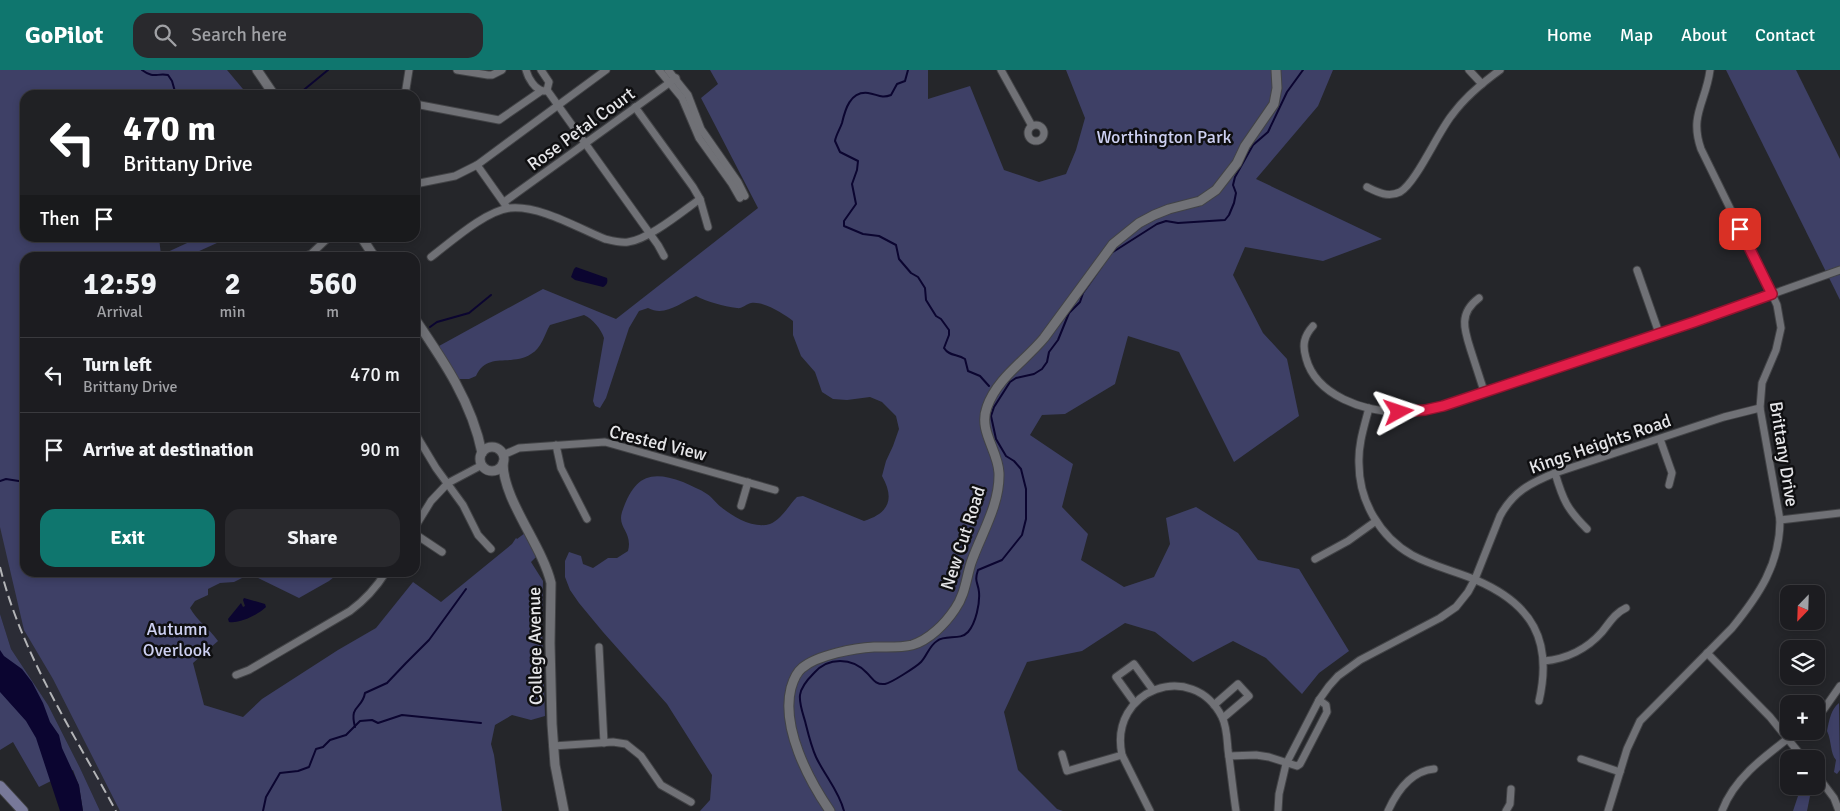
<!DOCTYPE html>
<html lang="en">
<head>
<meta charset="utf-8">
<style>
	:root { --surface:#1c1c20; --page:#29292d; --text:#f1f3f6; --muted:#a0a1a5; --line:#3a3a3e; --accent:#0f766e }
	body { margin:0; font-family:Signika,sans-serif; background:var(--page); color:var(--text); height:100vh; display:flex; flex-direction:column; font-size:19px; white-space:nowrap }
	* { box-sizing:border-box; margin:0 }
	p { font-size:16px; color:var(--muted) }
	.icon { flex:none; width:28px; height:28px; fill:none; stroke:currentColor; stroke-width:2; stroke-linecap:round; stroke-linejoin:round }
	.map { position:relative; flex:1; overflow:hidden }
	.drawer { position:absolute; left:20px; top:182px; width:400px; height:325px; display:flex; flex-direction:column; background:var(--surface); border-radius:15px; box-shadow:0 2px 8px #0003,0 0 0 1px var(--line) }
	.drawer>* { flex:none }
	.banner { position:absolute; left:20px; top:20px; width:400px; height:152px; border-radius:15px; box-shadow:0 2px 8px #0003,0 0 0 1px var(--line); background:#202124; color:#fff; overflow:hidden }
	.needle { width:32px; rotate:203deg }
	.controls { position:absolute; left:1780px; top:515px; display:grid; gap:10px }
	.controls a { display:grid; place-items:center; width:45px; height:45px; border-radius:10px; background:var(--surface); box-shadow:0 2px 8px #0003,0 0 0 1px var(--line); font-size:25px }
	.pin { position:absolute; display:grid; place-items:center; width:42px; height:42px; color:#fff; margin:-21px; border-radius:10px; box-shadow:0 2px 8px #0006 }
	.me { position:absolute; width:55px; margin:-28px; rotate:85deg; stroke-linejoin:round; filter:drop-shadow(0 0 4px #0008) }
	.turn { display:flex; align-items:center; gap:18px; height:105px; padding:0 20px; font-size:22px }
	.turn .icon { width:65px; height:65px; stroke-width:2.5 }
	.turn b { display:block; font-size:35px; line-height:42px }
	.then { display:flex; align-items:center; height:48px; padding:0 20px; background:#0003; gap:10px; font-size:19px }
	.eta { display:flex; justify-content:space-evenly; align-items:center; height:85px; text-align:center }
	.eta b { font-size:30px; font-weight:800; line-height:35px }
	.cta { display:flex; gap:10px; margin-top:auto; padding:10px 20px }
	.cta a { flex:1; height:58px; border-radius:15px; background:var(--accent); color:#fff; font-size:20px; font-weight:800; line-height:58px; text-align:center }
	.cta a+a { background:var(--page); color:var(--text) }
	ul { padding:0; list-style:none }
	li { display:flex; align-items:center; gap:15px; height:75px; padding:0 20px; border-top:1px solid var(--line) }
	li div { flex:1 }
	li b { display:block; font-size:19px }
	li em { font-style:normal }
	header { display:flex; align-items:center; gap:30px; box-sizing:border-box; height:70px; padding:0 25px; background:var(--accent); color:#fff }
	header strong { font-size:24px }
	nav { display:flex; gap:28px; margin-inline-start:auto; font-size:18px }
	.search { width:350px; height:45px; background:var(--page); display:flex; align-items:center; gap:12px; box-sizing:border-box; padding:0 18px; border-radius:15px; color:var(--muted); font-size:19px }
	.map>svg:first-child { display:block }
	.built { fill:#2b2c36 }
	.green { fill:#3e4066 }
	.water { fill:#0b0530 }
	.lines { fill:none; stroke-linecap:round; stroke-linejoin:round }
	.stream { stroke:#0b0530; stroke-width:2 }
	.minor-casing { stroke:#424346; stroke-width:9 }
	.tertiary-casing { stroke:#424346; stroke-width:11 }
	.secondary-casing { stroke:#424346; stroke-width:12 }
	.minor { stroke:#707176; stroke-width:7 }
	.tertiary { stroke:#707176; stroke-width:9 }
	.secondary { stroke:#787999; stroke-width:10 }
	.rail { stroke:#b3b4b7; stroke-width:2; stroke-dasharray:10 5; stroke-linecap:butt }
	.route-casing { stroke:#92132f; stroke-width:12 }
	.route { stroke:#e11d48; stroke-width:9 }
	.labels { text-anchor:middle; dominant-baseline:central; stroke-width:5; stroke-linejoin:round; paint-order:stroke }
	.street-label { font-size:18px; fill:#e6e6e9; stroke:#0f0f11 }
	.park-label { font-size:18px; fill:#ced1f2; stroke:#0f0f11 }
</style>
</head>
<body>
<header>
<strong>GoPilot</strong>
<div class="search"><svg class="icon" aria-label="search" viewBox="0 0 24 24"><circle cx="10" cy="10" r="6"/><path d="M15 15l6 6"/></svg>Search here</div>
<nav><a>Home</a><a>Map</a><a>About</a><a>Contact</a></nav>
</header>
<div class="map">
<svg width="1840" height="741" viewBox="0 0 1840 741">
	<rect width="100%" height="100%" fill="#25262a"/>
	<polygon class="built" points="0,388 23,492 9,497 74,644 128,741 100,741 80,698 48,635 11,579 0,544"/>
	<g class="green">
		<path d="M0,0H227L248,25H25V168H159L161,185L198,168H228L186,187L25,188V502L339,503L329,511L299,528L250,504L234,512L220,513L208,519V525L195,531L190,538C197,551 209,558 218,571L193,593L204,635L243,647L262,629L338,580L376,558L413,512L441,532L512,474L516,468L517,469L525,463L536,487L531,492L543,511L542,559L545,646L531,650L512,645L495,655L491,674L494,685L502,741H120L53,609L24,560L0,457Z"/>
		<path d="M710,0H928V29L970,16L1004,100L1039,112L1066,104L1076,80L1085,48L1066,0H1333L1318,36L1256,109L1382,169L1323,191L1245,177L1233,205L1263,263L1287,289L1299,346L1234,392L1179,282L1128,266L1115,314L1065,344L1042,345L1030,365L1073,394L1062,437L1088,464L1081,490L1124,517L1154,507L1170,474L1166,448L1196,437L1238,463L1258,490L1299,499L1349,581L1319,603L1302,624L1266,588L1233,571L1193,592L1155,562L1125,553L1082,581L1027,592L1004,642L1018,700L1057,739L1063,741H700L710,730L712,705L667,634L603,562L579,533L570,520L565,507V491L569,482L581,486L583,494L593,498L608,488H617L628,481C633,462 617,458 622,442C634,407 649,399 683,412C691,416 700,419 707,424C712,427 716,433 721,437C733,447 754,459 770,454C782,449 788,436 797,427L803,426L864,451C889,443 895,429 882,406L886,391L893,376L899,359L896,346L882,332L870,327L847,330L833,329L822,322L815,302L801,286L793,265V251C784,244 764,231 751,233C746,234 742,239 737,238C723,236 708,232 696,226C680,233 665,247 648,238L639,241L629,258L606,328L600,338L595,336L593,331L604,268C601,259 593,249 584,245L550,255C544,265 542,278 531,284C511,297 487,281 476,306L469,309H457L439,276L543,219L616,249L758,138L701,28L718,14Z"/>
		<polygon points="1726,0 1796,0 1840,89 1840,230"/>
		<polygon points="0,544 11,579 48,635 80,698 100,741 83,741 79,716 73,700 39,717 13,672 0,680"/>
		<path d="M1839,633L1840,700L1837,704L1834,702L1836,690C1830,683 1832,672 1827,661C1829,651 1831,639 1839,633Z"/>
		<polygon points="1812,716 1807,741 1793,741 1801,717"/>
	</g>
	<g class="water">
		<path d="M576,197L607,208C608,212 607,215 603,217L575,210L571,207L574,199Z"/>
		<path d="M244,528L265,534L266,537C259,544 240,554 229,552L228,549L241,533L243,537L245,536L243,530Z"/>
		<polygon points="0,580 4,586 22,599 32,612 43,633 50,652 59,665 62,678 79,715 83,741 60,741 36,668 26,651 0,622"/>
	</g>
	<g class="lines">
		<g class="stream">
			<path d="M142,0C154,9 156,3 168,5L172,11L176,25"/>
			<path d="M908,0L905,11L897,14L891,25C881,29 877,24 868,23C850,21 845,40 842,53C840,59 836,65 835,71L840,82L858,91L857,100L852,114L856,134L844,151V156L863,164L879,166L896,175L899,189L911,203L918,207L925,218L926,230L936,246L941,249L949,260V265L944,278C949,286 957,284 965,289L968,301L980,306L989,316"/>
			<polyline points="295,25 300,23 328,0"/>
			<polyline points="1113,182 1157,154 1166,151 1178,153 1225,150 1229,145 1234,133 1236,123 1233,115 1235,107 1253,75 1268,62 1287,22 1303,0"/>
			<polyline points="430,257 437,252 469,243 491,225"/>
			<polyline points="0,411 6,409 25,412"/>
			<path d="M355,657C349,634 362,640 365,623L387,613L406,593L429,570L466,519"/>
			<polyline points="263,741 266,727 280,703 298,701 309,697 316,679 323,677 330,670 346,665 360,651 372,650 378,653 402,645 481,653"/>
			<path d="M844,741C839,721 825,706 816,687C811,676 808,663 805,651C803,644 799,633 800,625C801,617 809,608 814,603C828,587 852,587 867,603C873,609 875,615 885,614C891,613 916,597 921,592C927,586 929,576 937,571C946,564 960,571 968,562C976,553 980,533 979,522C978,512 974,512 978,500L1002,490L1022,465L1026,449V419L1021,399L1014,391L1006,386L996,369L991,346L994,337L1010,312L1016,308L1034,304L1042,299L1047,292L1049,282L1058,270L1069,243L1080,232L1083,223L1102,196"/>
		</g>
		<defs>
			<g id="minor">
				<polyline points="457,0 488,5 492,5 502,0"/>
				<path d="M526,0C528,8 535,20 544,21"/>
				<polyline points="541,0 549,12 547,20"/>
				<polyline points="659,0 682,28 699,68 732,114 740,128"/>
				<polyline points="668,0 688,25 701,59 738,112 745,126"/>
				<polyline points="1001,0 1032,56"/>
				<polyline points="1469,0 1482,14"/>
				<polyline points="547,20 658,175 664,186"/>
				<polyline points="405,25 409,0"/>
				<polyline points="415,34 499,50 541,21"/>
				<polyline points="635,37 693,117 700,129 708,157"/>
				<circle cx="1036" cy="63" r="8"/>
				<polyline points="477,95 506,136"/>
				<polyline points="415,114 455,106 477,95 606,0"/>
				<path d="M1367,117C1377,122 1388,128 1400,122C1416,113 1438,62 1452,45C1465,27 1482,13 1500,0"/>
				<polyline points="504,132 676,8"/>
				<path d="M431,187C451,172 485,141 510,138C539,135 578,158 605,169C613,171 620,173 628,172C648,170 683,141 700,129"/>
				<polyline points="301,188 311,184 328,168"/>
				<polyline points="1637,200 1659,263"/>
				<path d="M1479,228C1457,244 1465,262 1472,284C1476,296 1480,309 1484,321"/>
				<path d="M1313,256C1304,266 1302,275 1306,288C1316,326 1365,342 1400,342C1415,342 1429,339 1443,336L1694,252L1840,200"/>
				<path d="M1369,338C1364,357 1358,375 1359,394C1359,431 1380,467 1412,485C1432,496 1455,501 1476,510C1532,534 1553,570 1539,631"/>
				<polyline points="415,363 436,398 463,435 478,465 491,479"/>
				<polyline points="1660,369 1672,403 1669,415"/>
				<polyline points="556,375 561,398 587,449"/>
				<polyline points="503,385 519,378 605,372 775,420"/>
				<path d="M1555,403C1563,430 1567,439 1587,459"/>
				<polyline points="741,436 748,412"/>
				<polyline points="1780,450 1840,443"/>
				<polyline points="415,457 431,431 448,413 482,395"/>
				<polyline points="415,464 442,482"/>
				<polyline points="1315,489 1348,471 1376,451"/>
				<polyline points="599,577 604,673"/>
				<polyline points="1707,583 1770,647 1804,689"/>
				<path d="M1544,591C1566,589 1587,579 1602,562C1610,552 1615,543 1626,538"/>
				<path d="M236,605L249,600L350,541C365,530 376,518 386,502"/>
				<polyline points="1134,632 1116,607 1134,594 1153,620"/>
				<polyline points="1214,635 1238,614 1249,626 1223,648"/>
				<polyline points="1816,646 1824,639 1840,616"/>
				<polyline points="553,676 613,672 626,674 641,686 661,715 691,732"/>
				<polyline points="1062,684 1067,701 1122,685"/>
				<polyline points="1229,686 1256,685 1269,687 1297,696 1300,694 1327,642 1326,635 1319,630"/>
				<polyline points="1581,689 1620,702"/>
				<polyline points="1816,704 1834,728 1839,741"/>
				<path d="M1150,741L1122,685C1108,619 1193,589 1222,647C1227,657 1227,669 1228,680C1231,701 1233,721 1236,741"/>
				<path d="M1278,741L1279,724L1286,694L1319,630L1329,616L1338,606L1360,590L1440,548L1456,537L1468,522L1475,509L1500,446C1513,422 1530,413 1555,403L1724,347L1760,338"/>
				<path d="M1388,741C1397,721 1411,701 1434,699"/>
				<polyline points="1506,741 1510,734 1511,719"/>
				<path d="M1608,741L1627,679L1640,651L1732,558C1759,525 1780,494 1780,450L1760,338L1762,313L1776,280L1781,258L1777,235L1772,224L1701,79C1689,45 1706,32 1710,0"/>
				<path d="M1722,741C1735,706 1768,684 1798,661"/>
			</g>
			<g id="tertiary">
				<polyline points="257,0 274,25"/>
				<polyline points="362,168 375,188"/>
				<path d="M415,249C443,290 472,332 482,383"/>
				<circle cx="492" cy="389" r="12"/>
				<path d="M503,393C503,430 542,475 551,513L550,573L552,654L555,695L564,741"/>
				<path d="M830,741C808,709 781,657 791,618C793,611 797,602 802,598C817,585 855,578 874,577C887,577 900,578 912,575C929,570 945,554 955,539C965,525 966,509 971,493C981,464 1000,435 999,403C998,380 978,361 987,337C997,308 1025,291 1044,268L1113,174L1139,153L1154,145L1169,139L1200,131L1216,120L1237,93L1245,76L1274,34L1277,18L1276,0"/>
			</g>
			<polyline id="secondary" points="0,716 23,741"/>
		</defs>
		<use href="#minor" class="minor-casing"/>
		<use href="#tertiary" class="tertiary-casing"/>
		<use href="#secondary" class="secondary-casing"/>
		<use href="#minor" class="minor"/>
		<use href="#tertiary" class="tertiary"/>
		<use href="#secondary" class="secondary"/>
		<path class="rail" d="M0,497C22,585 73,662 116,741"/>
	</g>
	<g class="lines">
		<defs>
			<polyline id="route" points="1399,342 1425,340 1443,336 1694,252 1772,224 1740,159"/>
		</defs>
		<use href="#route" class="route-casing"/>
		<use href="#route" class="route"/>
	</g>
	<g class="labels">
		<g class="street-label">
			<text transform="translate(581 59) rotate(-36)">Rose Petal Court</text>
			<text transform="translate(658 373) rotate(14)">Crested View</text>
			<text transform="translate(1600 374) rotate(-19)">Kings Heights Road</text>
			<text transform="translate(1784 384) rotate(81)">Brittany Drive</text>
			<text transform="translate(963 468) rotate(-72)">New Cut Road</text>
			<text transform="translate(535 576) rotate(-91)">College Avenue</text>
		</g>
		<g class="park-label">
			<text x="1164" y="67">Worthington Park</text>
			<text x="177" y="559">Autumn<tspan x="177" dy="21">Overlook</tspan></text>
		</g>
	</g>
</svg>
<div class="controls">
<a><svg class="needle" viewBox="-14 -14 28 28"><path d="M0-13l5 13h-10z" fill="#e53935"/><path d="M0 13l5-13h-10z" fill="#a0a1a5"/></svg></a>
<a><svg class="icon" aria-label="layers" viewBox="0 0 24 24"><path d="M12 4l9 5-9 5-9-5zM3 14l9 5 9-5"/></svg></a>
<a>+</a>
<a>−</a>
</div>
<div class="pin" style="left:1740px;top:159px;background:#d93025"><svg class="icon" aria-label="arrive" viewBox="0 0 24 24"><path d="M6 21V4h12l-3 4 3 4H6"/></svg></div>
<svg class="me" style="left:1399px;top:342px" viewBox="-20 -20 40 40"><path d="M0-17L14 15 0 8-14 15z" fill="#e11d48" stroke="#fff" stroke-width="4"/></svg>
<div class="banner">
<div class="turn"><svg class="icon" aria-label="left" viewBox="0 0 24 24"><path d="M17 20v-9H6M10 6l-5 5 5 5"/></svg><div><b>470 m</b>Brittany Drive</div></div>
<div class="then">Then<svg class="icon" aria-label="arrive" viewBox="0 0 24 24"><path d="M6 21V4h12l-3 4 3 4H6"/></svg></div>
</div>
<section class="drawer">
<div class="eta">
<div><b>12:59</b><p>Arrival</p></div>
<div><b>2</b><p>min</p></div>
<div><b>560</b><p>m</p></div>
</div>
<ul>
<li><svg class="icon" aria-label="left" viewBox="0 0 24 24"><path d="M17 20v-9H6M10 6l-5 5 5 5"/></svg><div><b>Turn left</b><p>Brittany Drive</p></div><em>470 m</em></li>
<li><svg class="icon" aria-label="arrive" viewBox="0 0 24 24"><path d="M6 21V4h12l-3 4 3 4H6"/></svg><div><b>Arrive at destination</b></div><em>90 m</em></li>
</ul>
<div class="cta"><a>Exit</a><a>Share</a></div>
</section>
</div>
</body>
</html>
